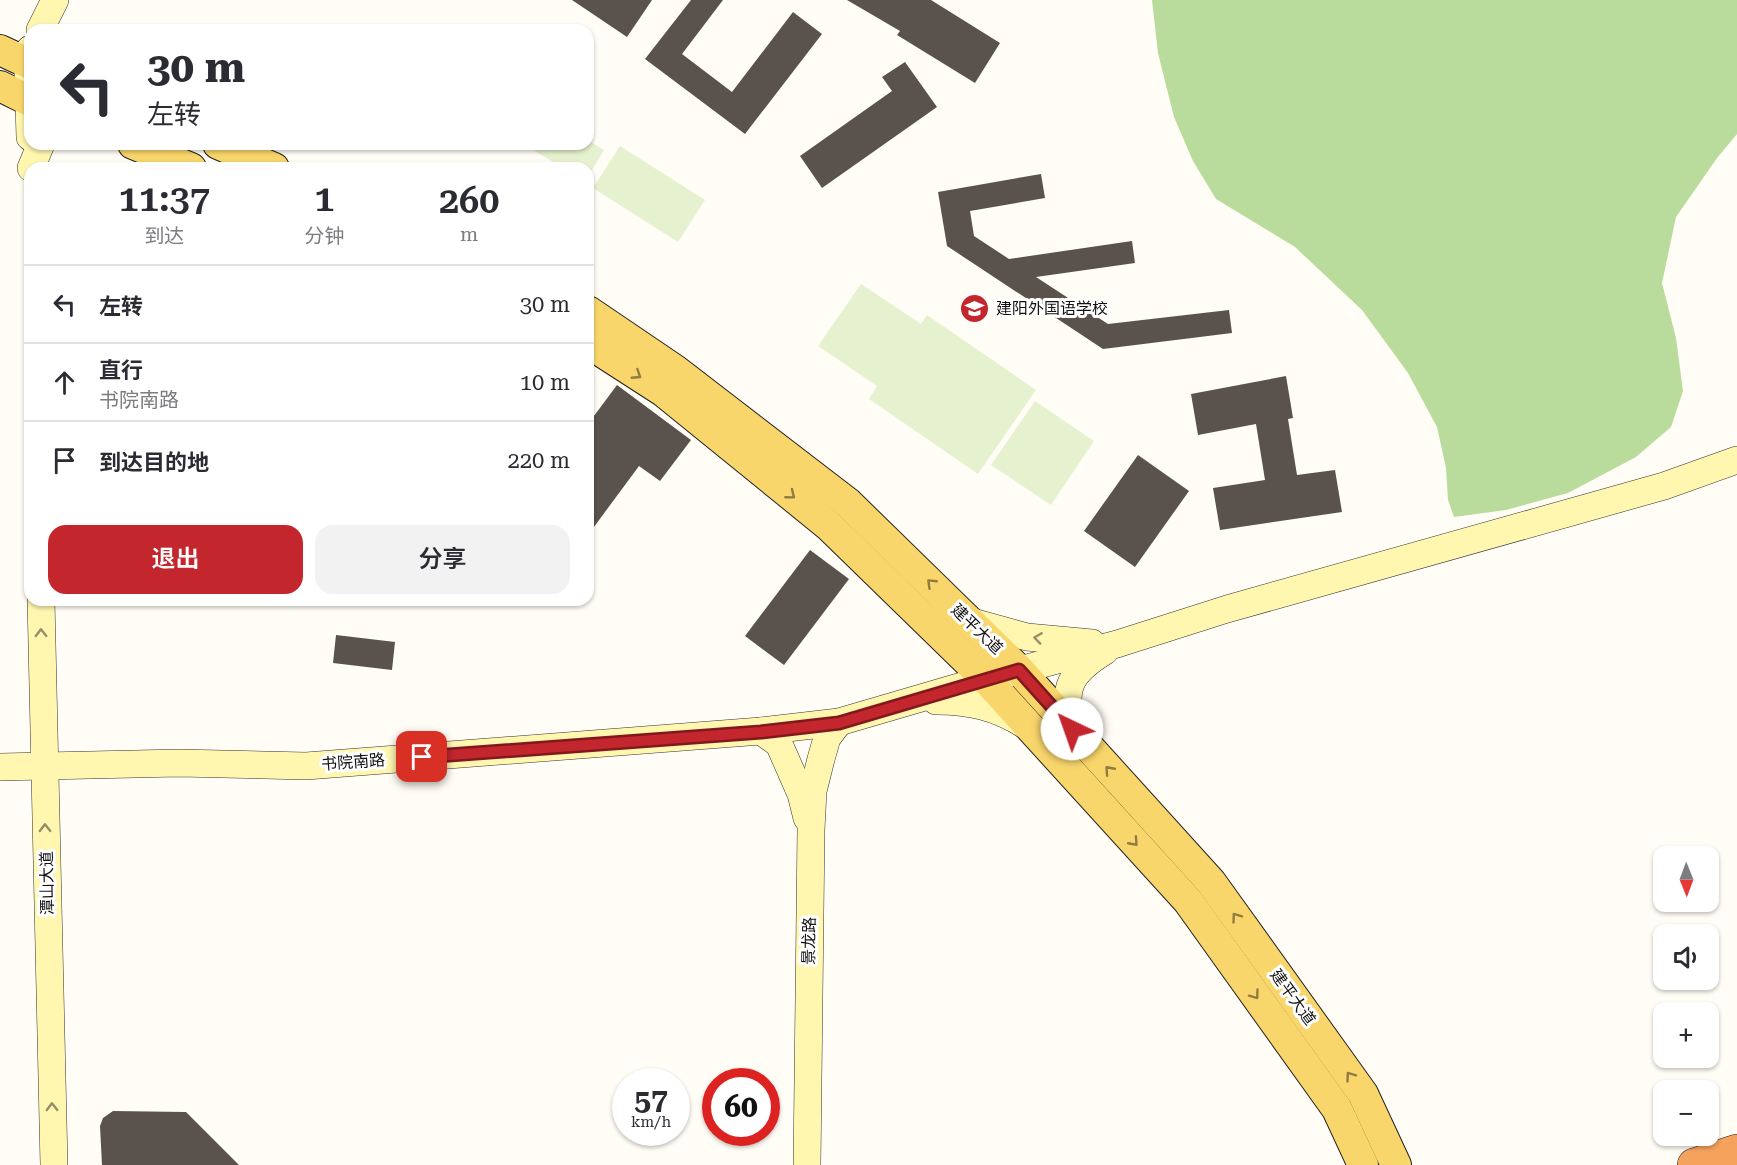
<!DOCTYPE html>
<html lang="zh">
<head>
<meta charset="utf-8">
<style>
	:root { --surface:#fff; --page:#f2f2f3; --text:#2b2b33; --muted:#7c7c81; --line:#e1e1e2; --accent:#c4262e }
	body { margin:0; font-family:"Roboto Serif","Noto Sans SC",serif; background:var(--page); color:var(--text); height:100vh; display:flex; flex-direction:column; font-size:22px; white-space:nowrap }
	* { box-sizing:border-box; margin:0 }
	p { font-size:20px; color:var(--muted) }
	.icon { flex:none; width:33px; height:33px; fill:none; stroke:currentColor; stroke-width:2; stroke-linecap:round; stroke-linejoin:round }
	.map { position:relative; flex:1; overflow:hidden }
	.drawer { position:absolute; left:24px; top:162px; width:570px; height:444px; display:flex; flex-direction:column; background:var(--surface); border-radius:18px; box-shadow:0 2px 4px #0004 }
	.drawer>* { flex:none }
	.top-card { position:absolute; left:24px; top:24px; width:570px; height:126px; border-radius:18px; box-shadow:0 2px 4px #0004; background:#fff; color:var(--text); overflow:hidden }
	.needle { width:39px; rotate:179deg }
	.controls { position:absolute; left:1653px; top:846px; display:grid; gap:12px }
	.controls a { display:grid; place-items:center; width:66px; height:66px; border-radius:12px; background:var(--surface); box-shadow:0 2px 4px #0004; font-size:30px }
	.speed { position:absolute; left:612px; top:1068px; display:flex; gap:12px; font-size:30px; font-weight:700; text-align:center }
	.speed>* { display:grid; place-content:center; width:78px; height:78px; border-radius:50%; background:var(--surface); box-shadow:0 2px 4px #0004; line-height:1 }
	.speed small { font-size:15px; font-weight:400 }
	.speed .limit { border:9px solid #d22; background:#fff; color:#111 }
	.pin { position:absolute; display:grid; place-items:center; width:51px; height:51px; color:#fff; margin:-26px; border-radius:12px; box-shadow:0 3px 9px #0006 }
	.me { position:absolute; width:66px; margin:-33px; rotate:318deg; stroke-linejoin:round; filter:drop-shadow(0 0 4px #0008) }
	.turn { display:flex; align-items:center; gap:21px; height:126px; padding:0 24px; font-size:27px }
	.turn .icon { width:78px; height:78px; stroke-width:2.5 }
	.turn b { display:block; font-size:42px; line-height:51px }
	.eta { display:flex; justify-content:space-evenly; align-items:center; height:102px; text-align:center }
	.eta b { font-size:36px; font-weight:600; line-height:42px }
	.button { display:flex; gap:12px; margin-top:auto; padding:12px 24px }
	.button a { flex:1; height:69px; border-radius:18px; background:var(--accent); color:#fff; font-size:24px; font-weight:600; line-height:69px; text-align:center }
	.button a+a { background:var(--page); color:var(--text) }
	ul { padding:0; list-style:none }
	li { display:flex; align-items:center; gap:18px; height:78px; padding:0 24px; border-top:2px solid var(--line) }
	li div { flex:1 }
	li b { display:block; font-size:22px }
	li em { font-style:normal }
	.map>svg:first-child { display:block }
	.forest { fill:#b9dc9c }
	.pitch { fill:#e6f2cf }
	.building { fill:#5a524d }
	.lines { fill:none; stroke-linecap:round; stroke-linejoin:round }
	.secondary-casing { stroke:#333; stroke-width:28 }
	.primary-casing { stroke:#222; stroke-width:32 }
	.highway-casing { stroke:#222; stroke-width:34 }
	.secondary { stroke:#fff6b0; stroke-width:27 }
	.primary { stroke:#f9d66b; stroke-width:30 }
	.highway { stroke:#f5a25d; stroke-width:33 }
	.oneway { stroke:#917d42 }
	.oneway2 { stroke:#948f68 }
	.route-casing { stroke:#7f191e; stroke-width:15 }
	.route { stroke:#c4262e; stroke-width:10 }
	.labels { text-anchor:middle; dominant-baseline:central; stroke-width:6; stroke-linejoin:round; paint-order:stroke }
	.poi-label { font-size:16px; fill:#111; stroke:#fff; text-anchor:start }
	.street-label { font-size:16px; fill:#111; stroke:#fff }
</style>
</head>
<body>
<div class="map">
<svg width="1737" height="1165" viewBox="0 0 1737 1165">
	<rect width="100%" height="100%" fill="#fffdf5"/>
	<polygon class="forest" points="1152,0 1737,0 1737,134 1717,158 1676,217 1662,283 1676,338 1683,391 1671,427 1636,457 1568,493 1506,510 1454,517 1448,500 1446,468 1437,427 1408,373 1362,310 1295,247 1216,199 1193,161 1174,117 1158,53"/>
	<g class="pitch">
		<polygon points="588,140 604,150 588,177 588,168 563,168 523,144 588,144"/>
		<polygon points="620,146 705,200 678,242 593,188"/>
		<polygon points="861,284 921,324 927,315 1036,390 978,474 869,399 877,386 818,346"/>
		<polygon points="1035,401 1094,441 1051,505 991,465"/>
	</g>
	<g class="building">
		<polygon points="572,0 652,0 627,37"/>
		<polygon points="691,0 723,0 682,54 732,92 793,12 822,34 745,134 645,59"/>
		<polygon points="847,0 931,0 1000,43 975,83 897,35 900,31"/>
		<polygon points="905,62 937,107 822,188 800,156 892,91 882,77"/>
		<polygon points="1041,174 1045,198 970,211 974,236 1009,259 1132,241 1135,263 1036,277 1108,324 1229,310 1232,333 1103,349 947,246 938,192"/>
		<polygon points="1286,376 1293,418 1288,419 1297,475 1335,470 1342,512 1220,530 1213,488 1265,480 1256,424 1198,435 1191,394"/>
		<polygon points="617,385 691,440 660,481 639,466 588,535 588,424"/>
		<polygon points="1138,455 1189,491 1135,567 1084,531"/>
		<polygon points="810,550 849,579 784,665 745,636"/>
		<polygon points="336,635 395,642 392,670 333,663"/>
		<polygon points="113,1111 186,1112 239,1165 102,1165 100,1126 103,1118"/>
	</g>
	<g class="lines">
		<defs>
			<g id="secondary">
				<polyline points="40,30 55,0"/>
				<polyline points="30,49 28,72 30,137"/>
				<polyline points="31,168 41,144"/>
				<polyline points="41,600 54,1165"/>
				<polyline points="969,621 1027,637 1092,643"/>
				<path d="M936,701C970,701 996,707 1025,725"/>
				<path d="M1072,729C1062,688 1069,673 1105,651"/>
				<polyline points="761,731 779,744 801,794 807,818"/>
				<polyline points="0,767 179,763 306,766 761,731 839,722 986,679 1117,644 1227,609 1664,486 1737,460"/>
				<polyline points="807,1165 811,830 813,791 821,759 827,738 839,722"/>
			</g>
			<g id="primary">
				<polyline points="0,50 30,64"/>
				<polyline points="0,86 30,101"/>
				<polyline points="133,144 191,168"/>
				<polyline points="218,144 274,168"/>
				<polyline points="588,311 675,370 848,503 1019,670 1211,882 1363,1094 1396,1165"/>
				<polyline points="588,343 664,392 829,526 986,679 1188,901 1337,1109 1363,1165"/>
			</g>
			<polyline id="highway" points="1694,1165 1737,1151"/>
		</defs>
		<use href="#secondary" class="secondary-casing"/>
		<use href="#primary" class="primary-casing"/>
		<use href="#highway" class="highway-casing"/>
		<use href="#secondary" class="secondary"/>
		<use href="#primary" class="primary"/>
		<use href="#highway" class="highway"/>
	</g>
	<defs><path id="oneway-chevron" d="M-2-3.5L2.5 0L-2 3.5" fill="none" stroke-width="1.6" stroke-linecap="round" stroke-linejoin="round" transform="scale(1.5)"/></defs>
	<g class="oneway">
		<use href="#oneway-chevron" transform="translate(637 375) rotate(33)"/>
		<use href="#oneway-chevron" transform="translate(791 495) rotate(39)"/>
		<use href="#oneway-chevron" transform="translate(931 583) rotate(-136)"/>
		<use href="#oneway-chevron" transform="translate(1109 770) rotate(-132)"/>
		<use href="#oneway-chevron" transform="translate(1134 842) rotate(48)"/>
		<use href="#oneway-chevron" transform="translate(1236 917) rotate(-126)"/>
		<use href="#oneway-chevron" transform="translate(1255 995) rotate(54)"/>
		<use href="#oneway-chevron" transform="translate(1350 1076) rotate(-126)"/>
	</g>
	<g class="oneway2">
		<use href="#oneway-chevron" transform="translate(41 633) rotate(-91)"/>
		<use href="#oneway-chevron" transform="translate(1038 638) rotate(-172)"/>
		<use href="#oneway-chevron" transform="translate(45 828) rotate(-91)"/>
		<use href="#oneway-chevron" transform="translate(52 1107) rotate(-91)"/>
	</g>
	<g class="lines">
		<defs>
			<polyline id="route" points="422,757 761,732 839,723 1019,670 1072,729"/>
		</defs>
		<use href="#route" class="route-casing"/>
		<use href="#route" class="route"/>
	</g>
	<defs>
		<symbol id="school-disc" viewBox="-11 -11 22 22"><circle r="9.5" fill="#c4262e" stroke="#fff"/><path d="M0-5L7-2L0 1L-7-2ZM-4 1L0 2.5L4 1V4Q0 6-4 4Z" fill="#fff"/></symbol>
	</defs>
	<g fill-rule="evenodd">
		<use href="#school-disc" x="958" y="292" width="33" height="33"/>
	</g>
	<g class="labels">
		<g class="poi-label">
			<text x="996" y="308">建阳外国语学校</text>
		</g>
		<g class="street-label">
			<text transform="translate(977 629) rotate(44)">建平大道</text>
			<text transform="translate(353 762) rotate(-4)">书院南路</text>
			<text transform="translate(47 883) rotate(-91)">潭山大道</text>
			<text transform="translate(809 941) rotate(-89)">景龙路</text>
			<text transform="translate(1293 997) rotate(54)">建平大道</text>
		</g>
	</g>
</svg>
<div class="controls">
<a><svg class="needle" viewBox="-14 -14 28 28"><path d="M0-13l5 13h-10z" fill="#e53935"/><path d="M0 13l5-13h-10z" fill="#7c7c81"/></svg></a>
<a><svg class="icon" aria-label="sound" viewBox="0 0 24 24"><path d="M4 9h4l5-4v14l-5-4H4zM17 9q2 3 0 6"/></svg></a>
<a>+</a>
<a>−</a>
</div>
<div class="speed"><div>57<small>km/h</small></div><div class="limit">60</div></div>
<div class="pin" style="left:422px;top:757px;background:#d93025"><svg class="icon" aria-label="arrive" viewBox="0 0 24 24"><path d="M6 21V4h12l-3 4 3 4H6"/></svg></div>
<svg class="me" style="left:1072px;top:729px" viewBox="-20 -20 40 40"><circle r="19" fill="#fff"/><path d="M0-13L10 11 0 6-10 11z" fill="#c4262e"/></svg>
<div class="top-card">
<div class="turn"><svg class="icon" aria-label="left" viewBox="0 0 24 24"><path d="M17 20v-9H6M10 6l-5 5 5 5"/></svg><div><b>30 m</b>左转</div></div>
</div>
<section class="drawer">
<div class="eta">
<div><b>11:37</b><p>到达</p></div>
<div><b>1</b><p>分钟</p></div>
<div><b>260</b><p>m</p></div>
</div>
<ul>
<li><svg class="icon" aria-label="left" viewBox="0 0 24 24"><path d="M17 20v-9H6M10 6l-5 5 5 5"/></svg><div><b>左转</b></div><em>30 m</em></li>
<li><svg class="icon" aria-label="ahead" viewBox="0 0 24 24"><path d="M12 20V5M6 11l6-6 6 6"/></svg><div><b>直行</b><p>书院南路</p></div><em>10 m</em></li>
<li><svg class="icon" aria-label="arrive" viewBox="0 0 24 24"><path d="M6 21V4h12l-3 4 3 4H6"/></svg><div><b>到达目的地</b></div><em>220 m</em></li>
</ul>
<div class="button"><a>退出</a><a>分享</a></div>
</section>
</div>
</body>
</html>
